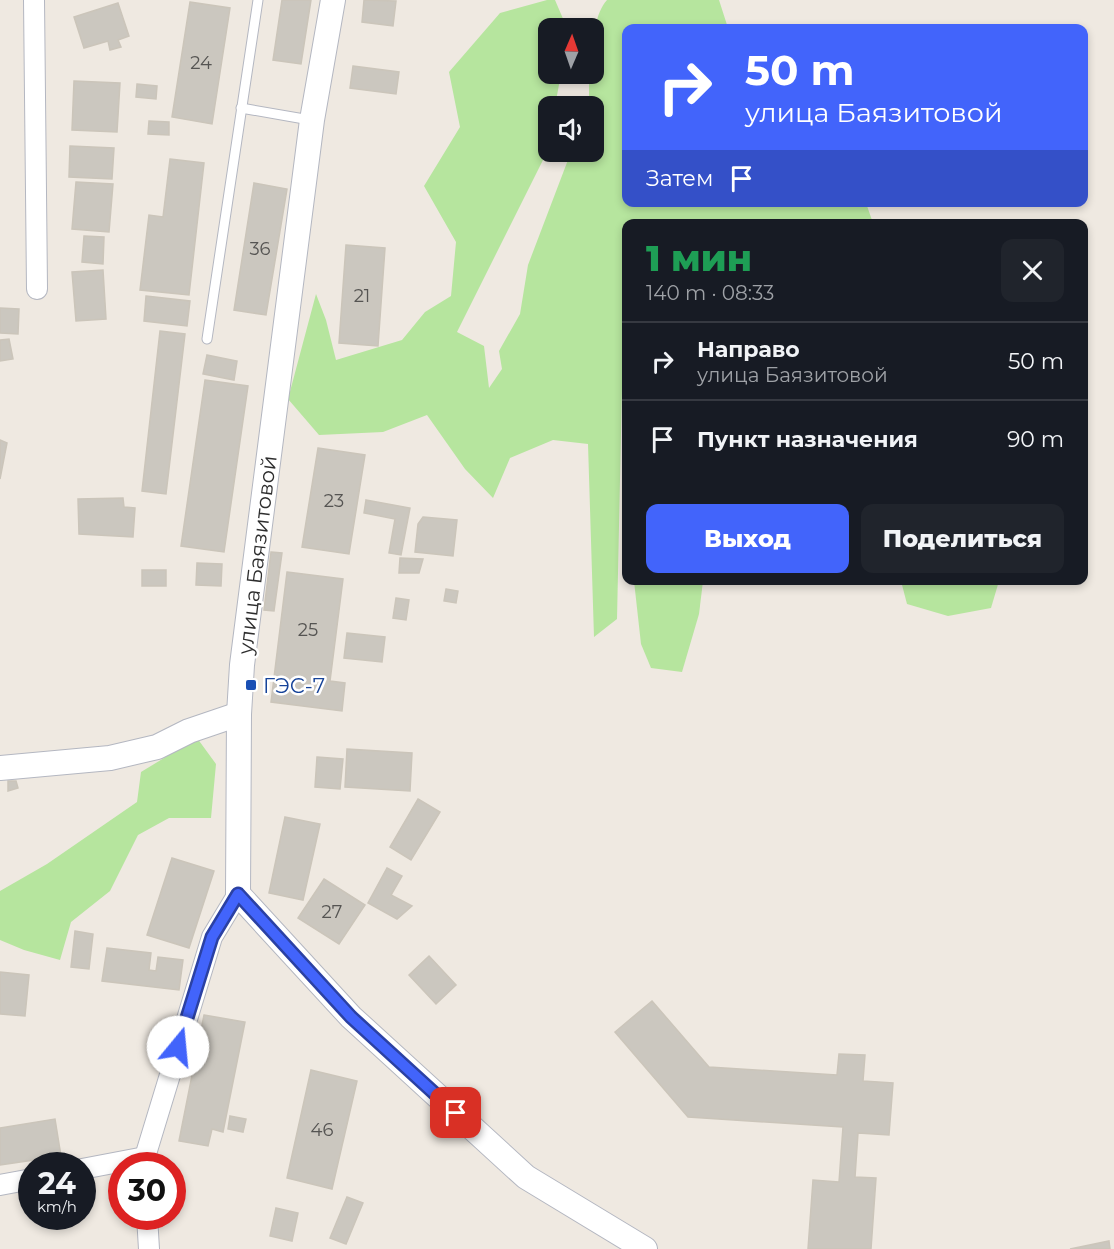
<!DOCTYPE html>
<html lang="ru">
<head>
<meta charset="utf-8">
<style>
	:root { --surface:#171b24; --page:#20242c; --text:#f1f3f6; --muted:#9ea1a6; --line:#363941; --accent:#4264fb }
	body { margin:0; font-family:Montserrat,sans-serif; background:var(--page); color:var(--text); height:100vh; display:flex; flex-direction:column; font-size:22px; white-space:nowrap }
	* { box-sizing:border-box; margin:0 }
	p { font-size:20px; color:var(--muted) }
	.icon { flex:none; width:33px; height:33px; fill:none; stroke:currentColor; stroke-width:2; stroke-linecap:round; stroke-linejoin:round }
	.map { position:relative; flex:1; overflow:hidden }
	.drawer { position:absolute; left:622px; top:219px; width:466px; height:366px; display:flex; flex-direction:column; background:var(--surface); border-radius:12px; box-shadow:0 3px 9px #0003 }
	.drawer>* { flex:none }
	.hud { position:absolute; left:622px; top:24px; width:466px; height:183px; border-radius:12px; box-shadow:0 3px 9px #0003; background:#4264fb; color:#fff; overflow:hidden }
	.needle { width:39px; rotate:2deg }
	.buttons { position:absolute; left:538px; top:18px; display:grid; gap:12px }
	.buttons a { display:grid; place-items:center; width:66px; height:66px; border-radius:12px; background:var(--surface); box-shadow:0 3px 9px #0003; font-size:30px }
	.speed { position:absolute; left:18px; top:1152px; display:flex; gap:12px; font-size:30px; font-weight:700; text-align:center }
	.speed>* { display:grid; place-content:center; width:78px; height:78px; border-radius:50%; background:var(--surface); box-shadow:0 3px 9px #0003; line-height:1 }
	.speed small { font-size:15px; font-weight:400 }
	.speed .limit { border:9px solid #d22; background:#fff; color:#111 }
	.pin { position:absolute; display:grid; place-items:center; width:51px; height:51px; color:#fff; margin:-26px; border-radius:12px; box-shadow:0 3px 9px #0006 }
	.me { position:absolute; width:66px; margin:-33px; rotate:17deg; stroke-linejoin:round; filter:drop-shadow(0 0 4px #0008) }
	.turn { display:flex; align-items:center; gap:21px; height:126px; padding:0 24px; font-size:27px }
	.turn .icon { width:78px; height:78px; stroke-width:2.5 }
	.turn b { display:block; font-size:42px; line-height:51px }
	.then { display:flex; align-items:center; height:57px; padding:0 24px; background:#0003; gap:12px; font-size:22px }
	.round { display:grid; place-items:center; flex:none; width:63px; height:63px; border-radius:12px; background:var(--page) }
	.headline { display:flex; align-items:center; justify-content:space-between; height:102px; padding:0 24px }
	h1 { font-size:36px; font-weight:800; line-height:45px; color:#1e9e55 }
	.button { display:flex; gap:12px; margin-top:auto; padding:12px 24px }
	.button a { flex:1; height:69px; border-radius:12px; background:var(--accent); color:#fff; font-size:24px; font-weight:800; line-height:69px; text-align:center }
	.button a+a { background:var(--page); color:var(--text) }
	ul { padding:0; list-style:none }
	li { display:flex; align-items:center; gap:18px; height:78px; padding:0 24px; border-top:2px solid var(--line) }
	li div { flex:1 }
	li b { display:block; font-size:22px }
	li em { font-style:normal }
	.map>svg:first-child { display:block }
	.green { fill:#b6e59e }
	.building { fill:#cbc7bf; stroke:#cbc5ba; stroke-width:1.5 }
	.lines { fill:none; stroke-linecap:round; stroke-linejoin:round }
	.service-casing { stroke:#b4b7c1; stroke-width:11 }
	.minor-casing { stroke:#b4b7c1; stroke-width:22 }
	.tertiary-casing { stroke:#b4b7c1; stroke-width:26 }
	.service { stroke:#fff; stroke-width:9 }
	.minor { stroke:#fff; stroke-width:20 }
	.tertiary { stroke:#fff; stroke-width:24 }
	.route-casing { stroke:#2b41a3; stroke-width:15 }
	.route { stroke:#4264fb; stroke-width:10 }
	.transit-dot { fill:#1a4fb4; stroke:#fff; stroke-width:2 }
	.labels { text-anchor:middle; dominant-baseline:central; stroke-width:5; stroke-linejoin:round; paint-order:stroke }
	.number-label { font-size:18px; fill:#555452 }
	.street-label { font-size:21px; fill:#2e2e2e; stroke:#fff }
	.transit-label { font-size:21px; fill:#164399; stroke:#fff; text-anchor:start }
</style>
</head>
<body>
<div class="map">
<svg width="1114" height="1249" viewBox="0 0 1114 1249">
	<rect width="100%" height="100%" fill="#efe9e1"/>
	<g class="green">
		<path d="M547,0H555L567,28H549V74H561L555,106H549V138L546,154L457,332L484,346L489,388L502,369L499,351L520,314L528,265L571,152H594V106H589V74H594C594,51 591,18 607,0H719L728,28H627V202L866,203L873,223L627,224V324L622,387L617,619L594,637L588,444L553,440L510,458L493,498L465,469L427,415L383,432L319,435L288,399L316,294L326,320L336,360L402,340L425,312L451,296L456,242L424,186L460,127L449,72L500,13Z"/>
		<polygon points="634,581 703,581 699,614 682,672 651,668 641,644"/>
		<polygon points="901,581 901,580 999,581 991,608 948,616 907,604"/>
		<polygon points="197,738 216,764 211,818 169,818 138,835 110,891 71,922 60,960 24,950 0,940 0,891 47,864 137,802 141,772"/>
	</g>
	<g class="building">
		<polygon points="282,0 311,0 301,64 273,60"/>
		<polygon points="364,0 396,1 393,26 362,22"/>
		<polygon points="190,2 230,8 212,124 172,117"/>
		<polygon points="118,3 129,36 118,40 121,47 110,50 108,41 84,48 74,17"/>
		<polygon points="353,66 399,72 396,94 350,88"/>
		<polygon points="74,81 120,83 117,132 72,130"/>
		<polygon points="137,84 157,86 156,99 136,97"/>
		<polygon points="149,121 169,122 169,135 148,134"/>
		<polygon points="70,146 114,148 112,179 69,177"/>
		<polygon points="170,159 204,163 189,295 140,290 149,215 163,217"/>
		<polygon points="76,182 113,184 109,232 72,229"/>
		<polygon points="254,183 287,189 266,315 234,310"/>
		<polygon points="84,236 104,237 103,264 82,262"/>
		<polygon points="346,245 385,248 378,346 339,343"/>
		<polygon points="103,270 106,319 76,321 72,272"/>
		<polygon points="146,296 190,301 187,326 144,321"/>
		<polygon points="0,308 19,309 18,334 0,333"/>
		<polygon points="160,331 185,334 166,494 142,491"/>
		<polygon points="9,339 13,359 0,361 0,340"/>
		<polygon points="207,355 237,361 234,380 203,374"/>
		<polygon points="205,380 248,386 224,552 181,546"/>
		<polygon points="0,440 7,443 0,479"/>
		<polygon points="318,448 365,455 349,554 302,547"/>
		<polygon points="123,498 124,507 135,508 133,537 79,534 78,499"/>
		<polygon points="366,500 410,508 401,555 389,553 395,519 364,513"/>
		<polygon points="423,517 457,520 453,556 415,552 418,524"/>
		<polygon points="271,552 282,553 274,611 264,610"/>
		<polygon points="400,558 423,559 419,573 399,573"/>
		<polygon points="197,563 222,564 221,586 196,585"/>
		<rect x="142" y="570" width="24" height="16"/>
		<polygon points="287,572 343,579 330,681 345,683 342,711 271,702"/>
		<polygon points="446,589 458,591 456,603 444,601"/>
		<polygon points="396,598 409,600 406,620 393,618"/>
		<polygon points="347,633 385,637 382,662 344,658"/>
		<polygon points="347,749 412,753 410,791 345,787"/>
		<polygon points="317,757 343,759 340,789 315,787"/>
		<polygon points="8,781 16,781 18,788 8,791"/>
		<polygon points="418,799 440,812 411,860 390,847"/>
		<polygon points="285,817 320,824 303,900 269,893"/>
		<polygon points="172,858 214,871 189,948 147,935"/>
		<polygon points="387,868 402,876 391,895 412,906 397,919 368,903"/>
		<polygon points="324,879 365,905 339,944 298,918"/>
		<polygon points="75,931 93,934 89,969 71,967"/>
		<polygon points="107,948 151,953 149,970 156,971 158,957 183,960 179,990 102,981"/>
		<polygon points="429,956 456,985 436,1004 409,975"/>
		<polygon points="0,972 29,975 25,1016 0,1014"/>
		<polygon points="652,1001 709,1067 837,1075 839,1054 865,1055 863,1081 893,1083 889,1135 858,1133 855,1177 876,1178 871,1249 808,1249 813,1180 839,1182 843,1127 688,1117 615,1032"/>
		<polygon points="204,1015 245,1022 223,1132 212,1129 208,1146 179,1141"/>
		<polygon points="311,1070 357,1081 332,1189 287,1178"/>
		<polygon points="230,1116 246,1119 243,1132 228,1129"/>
		<polygon points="55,1119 61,1156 0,1165 0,1128"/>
		<polygon points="347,1197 363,1203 346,1244 330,1238"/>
		<polygon points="276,1208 298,1213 292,1241 270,1236"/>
		<polygon points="1109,1241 1110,1249 1070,1249"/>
	</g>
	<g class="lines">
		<defs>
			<g id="service">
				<polyline points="241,108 310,120"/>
				<polyline points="207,339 258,0"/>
			</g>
			<g id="minor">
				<polyline points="34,0 37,289"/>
				<polyline points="145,1166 145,1157 212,937 238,894"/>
				<polyline points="82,1169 145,1157"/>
				<polyline points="0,1185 32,1179"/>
				<polyline points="147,1216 149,1249"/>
			</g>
			<g id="tertiary">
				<polyline points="333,0 312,120 242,665 239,714 238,894 351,1017 526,1177 645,1249"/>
				<polyline points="0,768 110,758 157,747 189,731 239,714"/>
			</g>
		</defs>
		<use href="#service" class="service-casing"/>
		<use href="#minor" class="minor-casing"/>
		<use href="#tertiary" class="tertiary-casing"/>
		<use href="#service" class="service"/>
		<use href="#minor" class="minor"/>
		<use href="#tertiary" class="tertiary"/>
	</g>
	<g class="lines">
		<defs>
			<polyline id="route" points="178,1047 212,937 238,894 351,1017 456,1113"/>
		</defs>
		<use href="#route" class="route-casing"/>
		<use href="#route" class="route"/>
	</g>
	<rect class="transit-dot" x="245" y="679" width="12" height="12" rx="3"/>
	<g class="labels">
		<g class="number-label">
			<text x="201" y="63">24</text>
			<text x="260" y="249">36</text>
			<text x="362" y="296">21</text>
			<text x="334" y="501">23</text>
			<text x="308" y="630">25</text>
			<text x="332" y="912">27</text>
			<text x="322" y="1130">46</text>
		</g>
		<g class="street-label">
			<text transform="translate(257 555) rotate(-83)">улица Баязитовой</text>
		</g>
		<g class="transit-label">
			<text x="263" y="685">ГЭС-7</text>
		</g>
	</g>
</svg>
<div class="buttons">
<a><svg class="needle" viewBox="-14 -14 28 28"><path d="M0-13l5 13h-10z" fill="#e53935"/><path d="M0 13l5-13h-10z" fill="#9ea1a6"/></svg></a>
<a><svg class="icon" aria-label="sound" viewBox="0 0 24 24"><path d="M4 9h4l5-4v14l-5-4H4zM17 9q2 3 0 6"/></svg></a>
</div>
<div class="speed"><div>24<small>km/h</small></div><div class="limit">30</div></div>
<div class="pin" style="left:456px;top:1113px;background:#d93025"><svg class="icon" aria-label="arrive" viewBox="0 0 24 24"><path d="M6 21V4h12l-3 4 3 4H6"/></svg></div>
<svg class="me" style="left:178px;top:1047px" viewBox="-20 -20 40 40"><circle r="19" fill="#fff"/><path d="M0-13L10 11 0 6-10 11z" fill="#4264fb"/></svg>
<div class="hud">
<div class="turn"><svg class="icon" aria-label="right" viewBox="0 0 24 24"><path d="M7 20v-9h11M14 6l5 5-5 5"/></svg><div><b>50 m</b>улица Баязитовой</div></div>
<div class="then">Затем<svg class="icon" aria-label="arrive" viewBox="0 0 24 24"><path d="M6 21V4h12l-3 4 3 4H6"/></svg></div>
</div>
<section class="drawer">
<div class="headline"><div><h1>1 мин</h1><p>140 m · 08:33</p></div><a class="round"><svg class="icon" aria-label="close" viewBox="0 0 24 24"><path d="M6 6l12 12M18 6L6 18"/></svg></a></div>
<ul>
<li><svg class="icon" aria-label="right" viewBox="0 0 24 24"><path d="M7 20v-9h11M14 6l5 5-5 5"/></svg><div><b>Направо</b><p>улица Баязитовой</p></div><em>50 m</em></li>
<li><svg class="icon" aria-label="arrive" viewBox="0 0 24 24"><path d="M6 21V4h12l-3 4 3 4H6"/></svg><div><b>Пункт назначения</b></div><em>90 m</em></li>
</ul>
<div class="button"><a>Выход</a><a>Поделиться</a></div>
</section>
</div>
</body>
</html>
